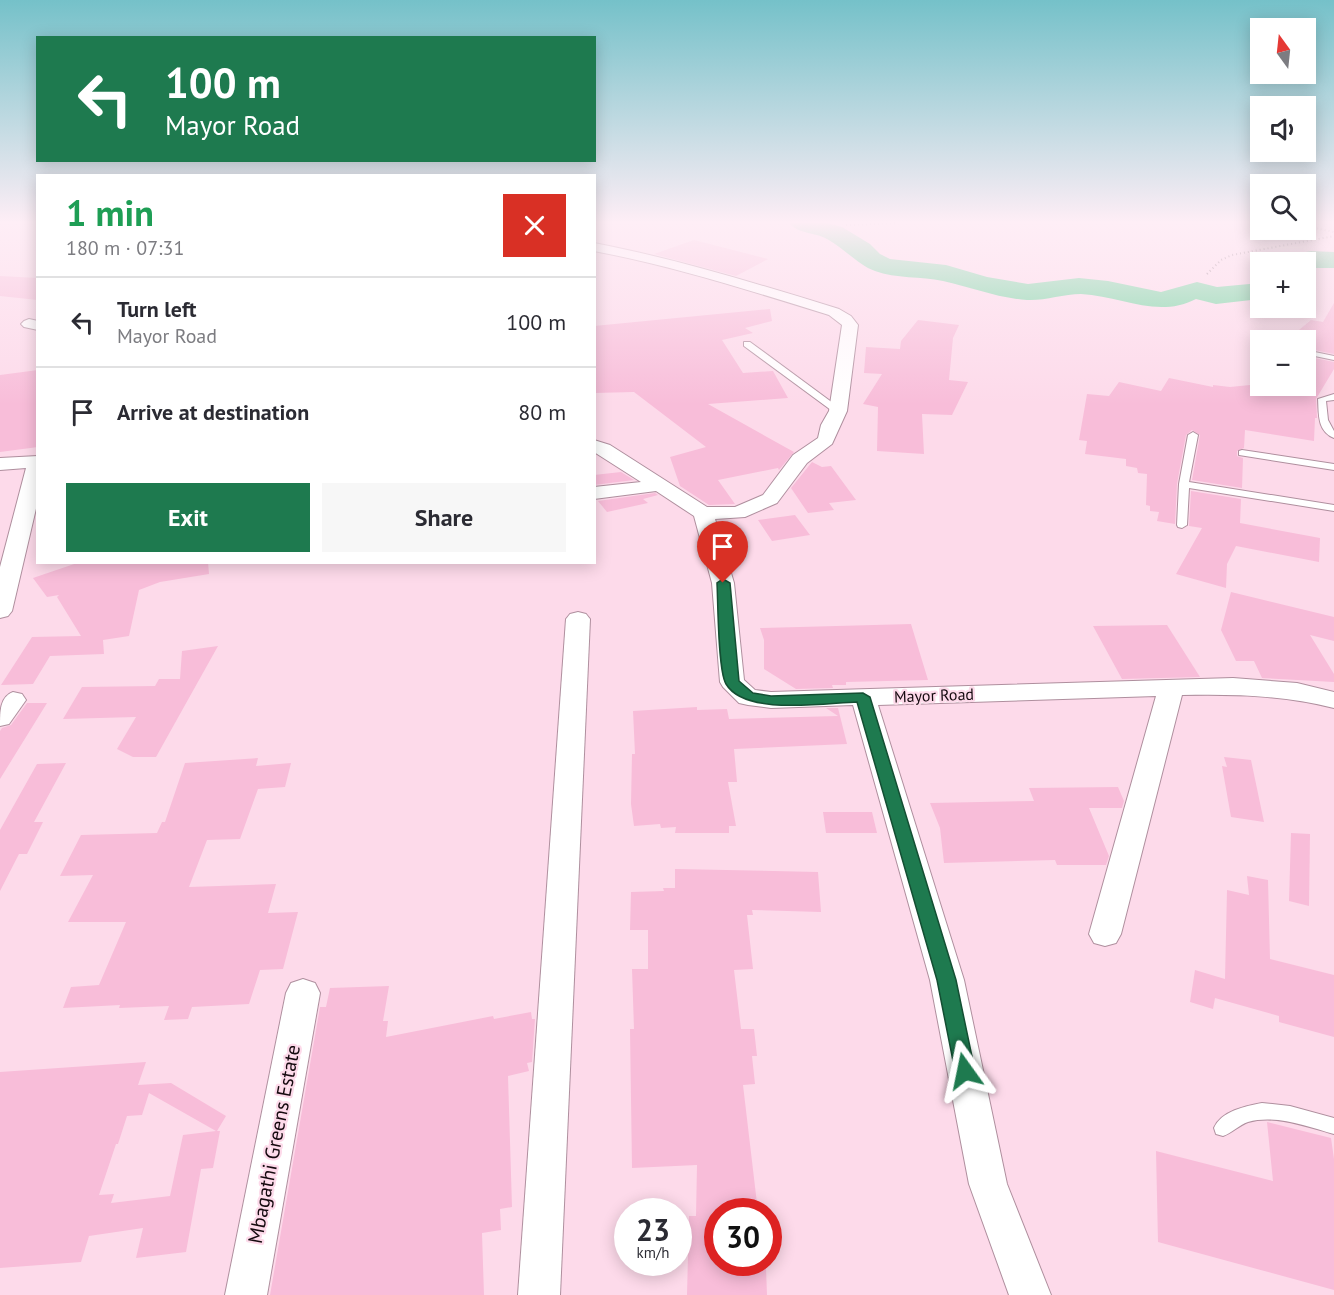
<!DOCTYPE html>
<html lang="en">
<head>
<meta charset="utf-8">
<style>
	:root { --surface:#fff; --page:#f7f7f7; --text:#2b2b33; --muted:#7c7c81; --line:#e1e1e2; --accent:#1e7a4f }
	body { margin:0; font-family:"PT Sans",sans-serif; background:var(--page); color:var(--text); height:100vh; display:flex; flex-direction:column; font-size:22px; white-space:nowrap }
	* { box-sizing:border-box; margin:0 }
	p { font-size:20px; color:var(--muted) }
	.icon { flex:none; width:33px; height:33px; fill:none; stroke:currentColor; stroke-width:2; stroke-linecap:round; stroke-linejoin:round }
	.map { position:relative; flex:1; overflow:hidden }
	.drawer { position:absolute; left:36px; top:174px; width:560px; height:390px; display:flex; flex-direction:column; background:var(--surface); border-radius:0px; box-shadow:0 3px 15px #0003 }
	.drawer>* { flex:none }
	.hud { position:absolute; left:36px; top:36px; width:560px; height:126px; border-radius:0px; box-shadow:0 3px 15px #0003; background:#1e7a4f; color:#fff; overflow:hidden }
	.needle { width:39px; rotate:345deg }
	.controls { position:absolute; left:1250px; top:18px; display:grid; gap:12px }
	.controls a { display:grid; place-items:center; width:66px; height:66px; border-radius:0px; background:var(--surface); box-shadow:0 3px 15px #0003; font-size:30px }
	.speed { position:absolute; left:614px; top:1198px; display:flex; gap:12px; font-size:30px; font-weight:700; text-align:center }
	.speed>* { display:grid; place-content:center; width:78px; height:78px; border-radius:50%; background:var(--surface); box-shadow:0 3px 15px #0003; line-height:1 }
	.speed small { font-size:15px; font-weight:400 }
	.speed .limit { border:9px solid #d22; background:#fff; color:#111 }
	.pin { position:absolute; display:grid; place-items:center; width:51px; height:51px; color:#fff; margin:-62px -26px; border-radius:50% 50% 50% 0; rotate:-45deg; box-shadow:0 0 6px #0007 }
	.pin .icon { rotate:45deg }
	.me { position:absolute; width:66px; margin:-33px; rotate:348deg; stroke-linejoin:round; filter:drop-shadow(0 0 4px #0008) }
	.turn { display:flex; align-items:center; gap:21px; height:126px; padding:0 30px; font-size:27px }
	.turn .icon { width:78px; height:78px; stroke-width:2.5 }
	.turn b { display:block; font-size:42px; line-height:51px }
	.round { display:grid; place-items:center; flex:none; width:63px; height:63px; border-radius:0px; background:var(--page) }
	.overview { display:flex; align-items:center; justify-content:space-between; height:102px; padding:0 30px }
	h1 { font-size:36px; font-weight:700; line-height:45px; color:#1e9e55 }
	.button { display:flex; gap:12px; margin-top:auto; padding:12px 30px }
	.button a { flex:1; height:69px; border-radius:0px; background:var(--accent); color:#fff; font-size:24px; font-weight:700; line-height:69px; text-align:center }
	.button a+a { background:var(--page); color:var(--text) }
	ul { padding:0; list-style:none }
	li { display:flex; align-items:center; gap:18px; height:90px; padding:0 30px; border-top:2px solid var(--line) }
	li div { flex:1 }
	li b { display:block; font-size:22px }
	li em { font-style:normal }
	.map>svg:first-child { display:block }
	.lines { fill:none; stroke-linecap:round; stroke-linejoin:round }
	.river { fill:#69d49b; fill-rule:evenodd }
	.building { fill:#f8bdd9; fill-rule:evenodd }
	.lane-casing { stroke:#af8f9e; stroke-width:2 }
	.street-casing { stroke:#af8f9e; stroke-width:2 }
	.path { stroke:#89727d; stroke-width:2; stroke-dasharray:1 3; stroke-linecap:butt }
	.lane { fill:#fff; fill-rule:evenodd }
	.street { fill:#fff; fill-rule:evenodd }
	.route { fill:#1e7a4f; stroke:#144f33; stroke-width:1.5 }
	.labels { text-anchor:middle; dominant-baseline:central; stroke-width:4.5; stroke-linejoin:round; paint-order:stroke }
	.street-label { font-size:16px; fill:#150a0f; stroke:#fddaea }
	.near-street-label { font-size:20px; fill:#150a0f; stroke:#fddaea }
</style>
</head>
<body>
<div class="map">
<svg width="1334" height="1295" viewBox="0 0 1334 1295">
	<rect width="100%" height="100%" fill="#fddaea"/>
	<g class="lines">
		<g class="river">
			<path d="M790,223H827L842,227L870,244L880,254L890,259L946,265L987,277L1028,284L1079,278L1108,281L1161,292L1197,282L1217,287L1260,283V299L1216,304L1196,299C1157,319 1122,296 1081,294C1063,294 1044,301 1027,300C997,298 971,287 943,281C921,276 896,279 875,271C858,265 844,248 827,239C815,232 797,234 790,223Z"/>
			<polygon points="1311,251 1334,252 1334,268 1305,268 1305,262 1281,262 1285,256"/>
		</g>
	</g>
	<g class="building">
		<polygon points="694,240 768,259 736,276 654,254"/>
		<polygon points="0,276 38,278 38,300 0,296"/>
		<polygon points="1334,303 1334,354 1309,349 1313,340 1287,340 1311,320 1323,322"/>
		<polygon points="770,309 772,321 745,328 753,333 722,340 743,373 773,371 788,398 708,404 794,452 779,470 778,468 718,480 735,504 709,505 680,486 670,457 706,447 634,392 594,393 594,326"/>
		<polygon points="918,320 959,325 953,338 949,380 968,382 952,415 922,414 924,454 877,451 878,407 863,404 882,374 864,373 866,347 900,349 901,341"/>
		<polygon points="1305,356 1334,362 1334,369 1316,399 1317,418 1315,418 1314,441 1245,430 1244,448 1237,451 1237,456 1243,458 1242,488 1192,480 1200,435 1192,430 1186,435 1177,484 1175,524 1157,521 1159,512 1150,511 1150,506 1146,505 1147,474 1138,473 1137,468 1126,466 1126,459 1085,454 1087,441 1079,440 1087,394 1109,396 1119,382 1161,391 1169,378 1213,387 1213,385 1230,387 1260,384 1305,391"/>
		<polygon points="38,370 38,447 0,452 0,375"/>
		<polygon points="812,462 822,467 831,466 856,500 829,503 834,510 808,513 791,488"/>
		<polygon points="621,472 634,480 594,485 594,475"/>
		<polygon points="1191,491 1241,499 1240,523 1320,538 1319,562 1236,546 1227,564 1226,588 1176,574 1202,528 1189,526"/>
		<polygon points="655,493 658,495 643,499 648,503 607,512 598,501"/>
		<polygon points="795,515 810,535 772,541 758,520"/>
		<polygon points="80,562 208,562 209,574 160,582 139,590 129,636 103,640 104,654 50,656 33,684 1,685 32,637 81,636 57,597 59,595 47,597 33,578"/>
		<polygon points="1231,592 1334,617 1334,641 1310,635 1334,674 1334,682 1262,678 1254,661 1236,661 1221,630"/>
		<polygon points="911,624 928,680 846,682 846,685 832,685 833,688 796,689 764,669 764,640 760,628"/>
		<polygon points="1167,625 1200,677 1122,679 1093,626"/>
		<polygon points="218,646 156,757 133,757 117,749 136,717 63,719 82,687 155,686 159,679 180,679 182,651"/>
		<polygon points="27,703 47,703 0,779 0,731 2,728 11,725"/>
		<polygon points="697,707 697,710 727,709 729,719 838,716 826,708 838,708 847,744 734,749 737,782 728,782 736,826 729,826 729,833 675,833 676,827 661,828 660,824 634,826 631,804 632,754 635,754 633,711"/>
		<polygon points="1224,757 1251,760 1264,822 1231,817 1222,766 1227,767"/>
		<polygon points="258,758 256,766 291,763 285,787 258,789 240,839 207,840 189,887 276,884 268,913 298,912 283,969 260,970 249,1004 192,1007 188,1019 164,1020 169,1006 119,1008 120,1005 63,1008 71,987 99,985 126,922 68,922 93,875 60,876 81,835 157,833 162,822 165,822 185,763"/>
		<polygon points="66,763 34,822 43,822 27,854 19,854 0,891 0,830 37,764"/>
		<polygon points="1118,787 1124,801 1122,808 1089,808 1109,856 1106,865 1057,865 1055,860 944,863 940,828 930,803 1034,801 1029,788"/>
		<polygon points="823,812 872,812 877,833 826,833"/>
		<polygon points="1291,833 1310,834 1309,906 1289,901"/>
		<polygon points="675,869 818,872 821,912 752,910 753,915 747,915 753,969 734,970 741,1029 754,1029 757,1056 752,1056 755,1084 743,1085 758,1212 717,1212 717,1263 760,1263 760,1268 766,1268 767,1295 687,1295 689,1216 696,1216 697,1165 632,1168 630,1029 634,1029 632,969 648,969 648,930 630,930 631,892 664,891 663,888 675,888"/>
		<polygon points="1247,876 1268,880 1270,959 1334,975 1334,1037 1279,1022 1279,1016 1215,998 1213,1009 1190,1002 1195,970 1225,979 1227,890 1249,895"/>
		<polygon points="389,986 383,1021 388,1021 386,1037 493,1016 494,1019 531,1012 532,1019 535,1019 532,1062 527,1063 529,1071 508,1076 512,1207 500,1209 501,1230 482,1233 484,1295 270,1295 320,1007 326,1007 330,988"/>
		<path d="M146,1062L138,1085L171,1083L226,1116L217,1131H220L213,1168L201,1169L186,1252L136,1258L143,1228L89,1236L81,1262L0,1268V1072ZM149,1093L216,1131L183,1135L170,1196L111,1203L114,1194L99,1195L116,1144H118L127,1116L142,1115Z"/>
		<polygon points="1267,1122 1331,1138 1334,1159 1334,1290 1158,1242 1156,1151 1273,1181"/>
	</g>
	<g class="lines">
		<defs>
			<g id="lane">
				<polygon points="744,342 750,342 841,409 841,413 835,413 744,346"/>
				<polygon points="1305,350 1334,356 1334,360 1305,354"/>
				<path d="M1334,394V400L1326,401L1328,420L1334,431V438C1317,431 1319,414 1318,399Z"/>
				<polygon points="1193,432 1198,435 1189,482 1334,505 1334,511 1189,488 1187,525 1182,528 1178,527 1177,525 1179,484 1188,435"/>
				<polygon points="1242,450 1334,464 1334,470 1239,455 1239,451"/>
				<path d="M1262,1103L1290,1106L1334,1118V1134C1308,1127 1276,1114 1248,1122C1239,1125 1232,1133 1223,1136L1216,1134L1214,1128C1221,1111 1246,1106 1262,1103Z"/>
			</g>
			<g id="street">
				<path d="M594,243C677,259 758,284 839,309L851,316L858,325L847,411L832,444L807,463L777,503L745,517L715,519L734,583L744,680L755,690L771,692L1233,678L1297,683L1334,692V708C1283,695 1234,694 1182,695L1121,934L1116,943L1105,946L1094,943L1089,934L1156,696L878,705L964,980L1007,1184L1051,1295H1009L969,1184L930,980L853,705L771,708L748,705L739,703L723,687L720,682L712,583L694,516L656,491L594,499V487L641,482L594,452V440L610,445L707,507H735L763,495L793,455L818,438L821,425L829,411L842,325L829,315C751,291 674,266 594,251Z"/>
				<polygon points="29,319 38,321 38,330 24,327 21,324 24,321"/>
				<polygon points="38,456 38,500 12,611 8,616 0,618 0,567 26,468 0,470 0,458"/>
				<polygon points="578,612 586,614 590,619 560,1295 518,1295 566,619 570,614"/>
				<path d="M13,692L22,694L26,700L9,724L0,726C0,711 0,697 13,692Z"/>
				<polygon points="303,979 315,983 320,993 267,1295 225,1295 286,993 291,983"/>
			</g>
		</defs>
		<use href="#lane" class="lane-casing"/>
		<use href="#street" class="street-casing"/>
		<g class="path">
			<polyline points="846,225 898,223"/>
			<polyline points="1305,226 1334,232"/>
			<polyline points="1207,274 1221,260 1232,255 1334,236"/>
		</g>
		<use href="#lane" class="lane"/>
		<use href="#street" class="street"/>
	</g>
	<linearGradient id="sky" x2="0" y2="1"><stop stop-color="#75c1c9"/><stop offset="0.55" stop-color="#feeef6"/><stop offset="1" stop-color="#feeef6" stop-opacity="0"/></linearGradient>
	<rect width="1334" height="404" fill="url(#sky)"/>
	<path class="route" d="M723,579L730,583L739,681L753,693L771,696L863,693L870,697L956,980L975,1071L972,1077L965,1080L958,1077L955,1071L937,980L857,702C824,703 745,716 726,684C718,671 718,602 717,583Z"/>
	<g class="labels">
		<g class="street-label">
			<text transform="translate(934 695) rotate(-2)">Mayor Road</text>
		</g>
		<g class="near-street-label">
			<text transform="translate(274 1144) rotate(-79)">Mbagathi Greens Estate</text>
		</g>
	</g>
</svg>
<div class="controls">
<a><svg class="needle" viewBox="-14 -14 28 28"><path d="M0-13l5 13h-10z" fill="#e53935"/><path d="M0 13l5-13h-10z" fill="#7c7c81"/></svg></a>
<a><svg class="icon" aria-label="sound" viewBox="0 0 24 24"><path d="M4 9h4l5-4v14l-5-4H4zM17 9q2 3 0 6"/></svg></a>
<a><svg class="icon" aria-label="search" viewBox="0 0 24 24"><circle cx="10" cy="10" r="6"/><path d="M15 15l6 6"/></svg></a>
<a>+</a>
<a>−</a>
</div>
<div class="speed"><div>23<small>km/h</small></div><div class="limit">30</div></div>
<div class="pin" style="left:723px;top:583px;background:#d93025"><svg class="icon" aria-label="arrive" viewBox="0 0 24 24"><path d="M6 21V4h12l-3 4 3 4H6"/></svg></div>
<svg class="me" style="left:965px;top:1071px" viewBox="-20 -20 40 40"><path d="M0-17L14 15 0 8-14 15z" fill="#1e7a4f" stroke="#fff" stroke-width="4"/></svg>
<div class="hud">
<div class="turn"><svg class="icon" aria-label="left" viewBox="0 0 24 24"><path d="M17 20v-9H6M10 6l-5 5 5 5"/></svg><div><b>100 m</b>Mayor Road</div></div>
</div>
<section class="drawer">
<div class="overview"><div><h1>1 min</h1><p>180 m · 07:31</p></div><a class="round" style="background:#d93025;color:#fff"><svg class="icon" aria-label="close" viewBox="0 0 24 24"><path d="M6 6l12 12M18 6L6 18"/></svg></a></div>
<ul>
<li><svg class="icon" aria-label="left" viewBox="0 0 24 24"><path d="M17 20v-9H6M10 6l-5 5 5 5"/></svg><div><b>Turn left</b><p>Mayor Road</p></div><em>100 m</em></li>
<li><svg class="icon" aria-label="arrive" viewBox="0 0 24 24"><path d="M6 21V4h12l-3 4 3 4H6"/></svg><div><b>Arrive at destination</b></div><em>80 m</em></li>
</ul>
<div class="button"><a>Exit</a><a>Share</a></div>
</section>
</div>
</body>
</html>
